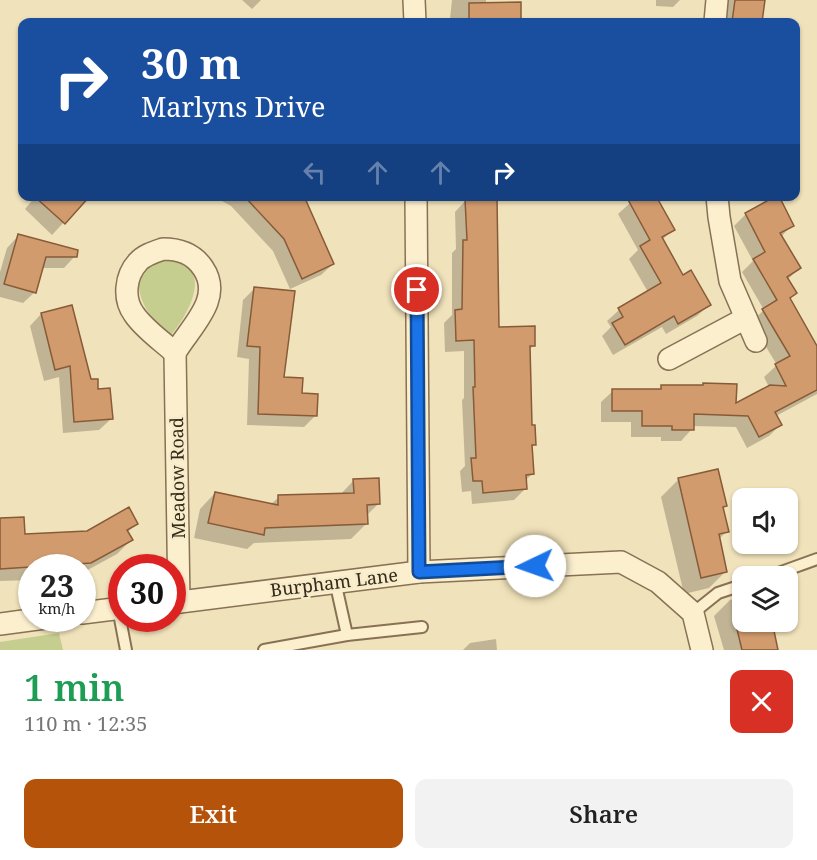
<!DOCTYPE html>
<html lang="en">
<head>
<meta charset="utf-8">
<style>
	:root { --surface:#fff; --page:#f2f2f2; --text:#222; --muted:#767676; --accent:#b45309 }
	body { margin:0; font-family:"Noto Serif",serif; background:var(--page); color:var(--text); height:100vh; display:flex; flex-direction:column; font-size:22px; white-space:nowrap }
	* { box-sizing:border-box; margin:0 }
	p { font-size:20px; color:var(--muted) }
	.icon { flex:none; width:33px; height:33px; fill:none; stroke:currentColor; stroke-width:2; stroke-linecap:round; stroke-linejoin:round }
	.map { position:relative; height:650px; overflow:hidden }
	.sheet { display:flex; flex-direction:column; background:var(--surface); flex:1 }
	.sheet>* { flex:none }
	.hud { position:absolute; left:18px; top:18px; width:782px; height:183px; border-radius:12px; box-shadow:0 2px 4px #0004; background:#1a4fa0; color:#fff; overflow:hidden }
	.tools { position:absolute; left:732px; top:488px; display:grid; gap:12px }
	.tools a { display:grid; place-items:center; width:66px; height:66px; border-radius:12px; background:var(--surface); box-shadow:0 2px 4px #0004; font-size:30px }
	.speed { position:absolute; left:18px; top:554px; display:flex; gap:12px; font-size:30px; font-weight:700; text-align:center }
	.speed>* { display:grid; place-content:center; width:78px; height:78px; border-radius:50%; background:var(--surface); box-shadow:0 2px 4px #0004; line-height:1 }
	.speed small { font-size:15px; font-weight:400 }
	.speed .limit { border:9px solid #d22; background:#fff; color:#111 }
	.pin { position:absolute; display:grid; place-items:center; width:51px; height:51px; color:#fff; margin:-26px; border:3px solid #fff; border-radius:50%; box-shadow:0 2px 6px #0007 }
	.me { position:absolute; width:66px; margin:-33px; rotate:267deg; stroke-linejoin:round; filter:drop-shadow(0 0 4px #0008) }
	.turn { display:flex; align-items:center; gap:21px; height:126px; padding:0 24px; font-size:27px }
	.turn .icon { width:78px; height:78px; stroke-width:2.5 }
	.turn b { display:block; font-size:42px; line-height:51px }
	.lanes { display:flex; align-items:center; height:57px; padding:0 24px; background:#0003; justify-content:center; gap:30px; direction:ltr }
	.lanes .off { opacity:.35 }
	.round { display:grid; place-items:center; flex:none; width:63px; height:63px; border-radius:12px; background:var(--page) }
	.summary { display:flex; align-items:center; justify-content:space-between; height:102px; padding:0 24px }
	h1 { font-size:36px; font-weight:600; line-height:45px; color:#1e9e55 }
	.button { display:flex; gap:12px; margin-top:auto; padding:12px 24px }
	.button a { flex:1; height:69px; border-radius:12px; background:var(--accent); color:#fff; font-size:24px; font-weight:600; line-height:69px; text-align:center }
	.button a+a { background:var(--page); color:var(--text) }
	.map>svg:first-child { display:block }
	.green { fill:#c5ce8e }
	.shadow { fill:#0003 }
	.building { fill:#d19b6d; stroke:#885b38; stroke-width:1.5 }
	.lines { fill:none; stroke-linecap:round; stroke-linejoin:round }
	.lane-casing { stroke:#887154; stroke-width:14 }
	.street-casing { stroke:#887154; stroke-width:24 }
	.lane { stroke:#fbefce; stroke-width:10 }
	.street { stroke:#fbefce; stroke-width:21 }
	.route-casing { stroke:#114b97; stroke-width:15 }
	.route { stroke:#1a73e8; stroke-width:10 }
	.labels { text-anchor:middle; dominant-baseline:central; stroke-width:5; stroke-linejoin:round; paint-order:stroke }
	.street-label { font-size:18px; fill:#36281a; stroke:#f7ecca }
</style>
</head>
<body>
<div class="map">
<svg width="817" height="650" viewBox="0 0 817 650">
	<rect width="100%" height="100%" fill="#f0e2ba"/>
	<g class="green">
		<path d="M168,259C215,265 190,312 171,335C152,320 141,307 138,283L151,264Z"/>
		<polygon points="59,633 63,650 0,650 0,642"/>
	</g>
	<g class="shadow">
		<polygon points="242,0 261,0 252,9"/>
		<polygon points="452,0 486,0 486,4 520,4 520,22 458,22 458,19 450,19"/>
		<polygon points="656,0 680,0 673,7 656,6"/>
		<polygon points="718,0 763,0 760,22 718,22"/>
		<polygon points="795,105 798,105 797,125 795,126"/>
		<polygon points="36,196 88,196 52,235 25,209"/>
		<polygon points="213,196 302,196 333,264 321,275 290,289 273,251 231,206"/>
		<polygon points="472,196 502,196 496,197 497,328 534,345 529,350 530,426 534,445 531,448 533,473 525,481 526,488 514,500 472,504 471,491 462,492 460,471 465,466 462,400 464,398 464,351 445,352 444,323 452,315 452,253 456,249 455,212 466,200 472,200"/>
		<polygon points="630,203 673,229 662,240 683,277 709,305 697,316 666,334 662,327 613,355 602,336 611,327 607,321 619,310 648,292 629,259 638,250 618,214"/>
		<polygon points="746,214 792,225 781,237 799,268 787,280 789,299 817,350 817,394 776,416 780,425 769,436 747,448 736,427 692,426 692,429 681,441 661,441 661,437 631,437 631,422 601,422 601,402 613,391 658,391 662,387 701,387 704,384 735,406 769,387 764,377 777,365 751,322 764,310 742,272 753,261 734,226"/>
		<polygon points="18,236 75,256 64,268 41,268 35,292 23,303 0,297 0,272 7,248"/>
		<polygon points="255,288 283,379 300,395 316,415 304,427 247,425 249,359 237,357 243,300"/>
		<polygon points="41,314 97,390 111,419 99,430 63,433 59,377 44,381 30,326"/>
		<polygon points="354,480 378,504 366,516 366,524 351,539 254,543 247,549 194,538 200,509 215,493 270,505 279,497 340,495"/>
		<polygon points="678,480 725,506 722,509 727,531 718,540 726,571 709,588 684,594 661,497"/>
		<polygon points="0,520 23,536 87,532 136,524 127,533 131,540 117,554 82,573 82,567 32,567 32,580 0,581"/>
		<polygon points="742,597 742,621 770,621 776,650 724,650 714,616 730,600"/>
		<polygon points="496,639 497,650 463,650 470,643"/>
	</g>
	<g class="building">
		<polygon points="735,0 765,0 762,22 732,22"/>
		<polygon points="521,2 521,22 469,22 469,3"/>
		<polygon points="34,196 90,196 65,224"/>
		<polygon points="244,196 304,196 334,264 302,279 284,239"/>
		<polygon points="626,196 656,196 675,230 662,237 683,275 691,270 711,305 678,324 674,316 625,345 612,323 623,317 618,308 661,283 640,246 650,240"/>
		<polygon points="776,196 779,196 794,226 780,233 801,268 787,277 797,293 790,298 817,346 817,390 775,412 782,425 759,437 748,416 694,414 694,430 672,430 672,426 642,426 642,411 612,411 612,389 661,389 661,385 703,385 703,383 737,384 736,403 770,385 786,386 775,364 790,356 762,309 777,300 753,259 765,252 745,213"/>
		<polygon points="497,198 499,327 535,326 535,346 530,346 532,425 535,425 536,445 532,445 534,474 526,475 527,489 483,493 482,481 473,481 471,458 476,458 473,387 475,387 474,340 456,341 455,310 462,309 463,240 467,240 465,199"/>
		<polygon points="18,234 78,250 77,257 46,257 36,293 4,284"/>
		<polygon points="254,287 295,291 284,377 303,378 302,393 318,394 317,416 258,414 260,347 247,346"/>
		<polygon points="72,305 91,379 98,379 98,389 110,388 113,419 74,422 70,366 55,370 41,313"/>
		<polygon points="718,469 727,506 723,507 729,532 719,534 727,572 701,578 678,478"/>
		<polygon points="379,478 380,504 367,505 368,524 265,528 264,535 208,523 215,492 278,505 278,495 354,493 353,479"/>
		<polygon points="129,507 138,524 127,530 133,540 91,563 0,569 0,518 24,517 25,534 87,531"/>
		<polygon points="735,621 772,621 778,650 742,650"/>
	</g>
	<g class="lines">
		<defs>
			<g id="lane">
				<polyline points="770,576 817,559"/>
				<polyline points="335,581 347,635"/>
				<polyline points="118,608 126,650"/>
				<polyline points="693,613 718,593 742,585"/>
				<polyline points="264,650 347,635 422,627"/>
			</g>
			<g id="street">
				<polyline points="414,0 415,22"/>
				<polyline points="715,22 717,0"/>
				<polyline points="416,196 419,572"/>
				<polyline points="717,196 719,217 730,281 756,341"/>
				<path d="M163,249C179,249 193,253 203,268C224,299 190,327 175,353C162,341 144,329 134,314C123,299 125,276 138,262C144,255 154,252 163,249Z"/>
				<polyline points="175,353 179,602"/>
				<polyline points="669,359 746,318"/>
				<polyline points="172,603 419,572 621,562 658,582 693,613 702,650"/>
				<polyline points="82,613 122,608"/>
				<polyline points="0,624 45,618"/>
			</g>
		</defs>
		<use href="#lane" class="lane-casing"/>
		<use href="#street" class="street-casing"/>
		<use href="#lane" class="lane"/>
		<use href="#street" class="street"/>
	</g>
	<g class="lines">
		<defs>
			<polyline id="route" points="417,290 419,572 535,566"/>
		</defs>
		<use href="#route" class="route-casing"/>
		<use href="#route" class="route"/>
	</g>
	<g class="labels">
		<g class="street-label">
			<text transform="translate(177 478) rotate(-91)">Meadow Road</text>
			<text transform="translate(334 582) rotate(-7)">Burpham Lane</text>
		</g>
	</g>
</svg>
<div class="tools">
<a><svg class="icon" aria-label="sound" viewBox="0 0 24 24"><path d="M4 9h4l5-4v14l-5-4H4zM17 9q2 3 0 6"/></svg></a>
<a><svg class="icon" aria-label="layers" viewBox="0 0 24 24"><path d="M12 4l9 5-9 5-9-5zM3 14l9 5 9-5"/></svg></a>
</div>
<div class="speed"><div>23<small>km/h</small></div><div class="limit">30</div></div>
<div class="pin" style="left:417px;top:290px;background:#d93025"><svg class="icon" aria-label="arrive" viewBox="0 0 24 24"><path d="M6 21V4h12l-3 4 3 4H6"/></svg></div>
<svg class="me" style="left:535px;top:566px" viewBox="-20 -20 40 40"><circle r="19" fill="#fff"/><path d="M0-13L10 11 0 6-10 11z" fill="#1a73e8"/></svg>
<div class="hud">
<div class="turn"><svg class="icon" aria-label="right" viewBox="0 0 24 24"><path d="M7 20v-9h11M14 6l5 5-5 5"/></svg><div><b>30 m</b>Marlyns Drive</div></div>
<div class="lanes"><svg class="icon off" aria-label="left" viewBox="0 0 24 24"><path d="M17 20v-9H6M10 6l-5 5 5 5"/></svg><svg class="icon off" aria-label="ahead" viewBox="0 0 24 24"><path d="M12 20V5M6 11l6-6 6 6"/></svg><svg class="icon off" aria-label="ahead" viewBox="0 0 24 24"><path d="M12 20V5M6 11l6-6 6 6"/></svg><svg class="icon" aria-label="right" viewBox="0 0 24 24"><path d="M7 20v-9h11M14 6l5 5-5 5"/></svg></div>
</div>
</div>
<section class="sheet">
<div class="summary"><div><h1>1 min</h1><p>110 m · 12:35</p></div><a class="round" style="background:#d93025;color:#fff"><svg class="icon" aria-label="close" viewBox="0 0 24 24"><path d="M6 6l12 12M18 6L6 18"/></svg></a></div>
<div class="button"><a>Exit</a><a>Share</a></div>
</section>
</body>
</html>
